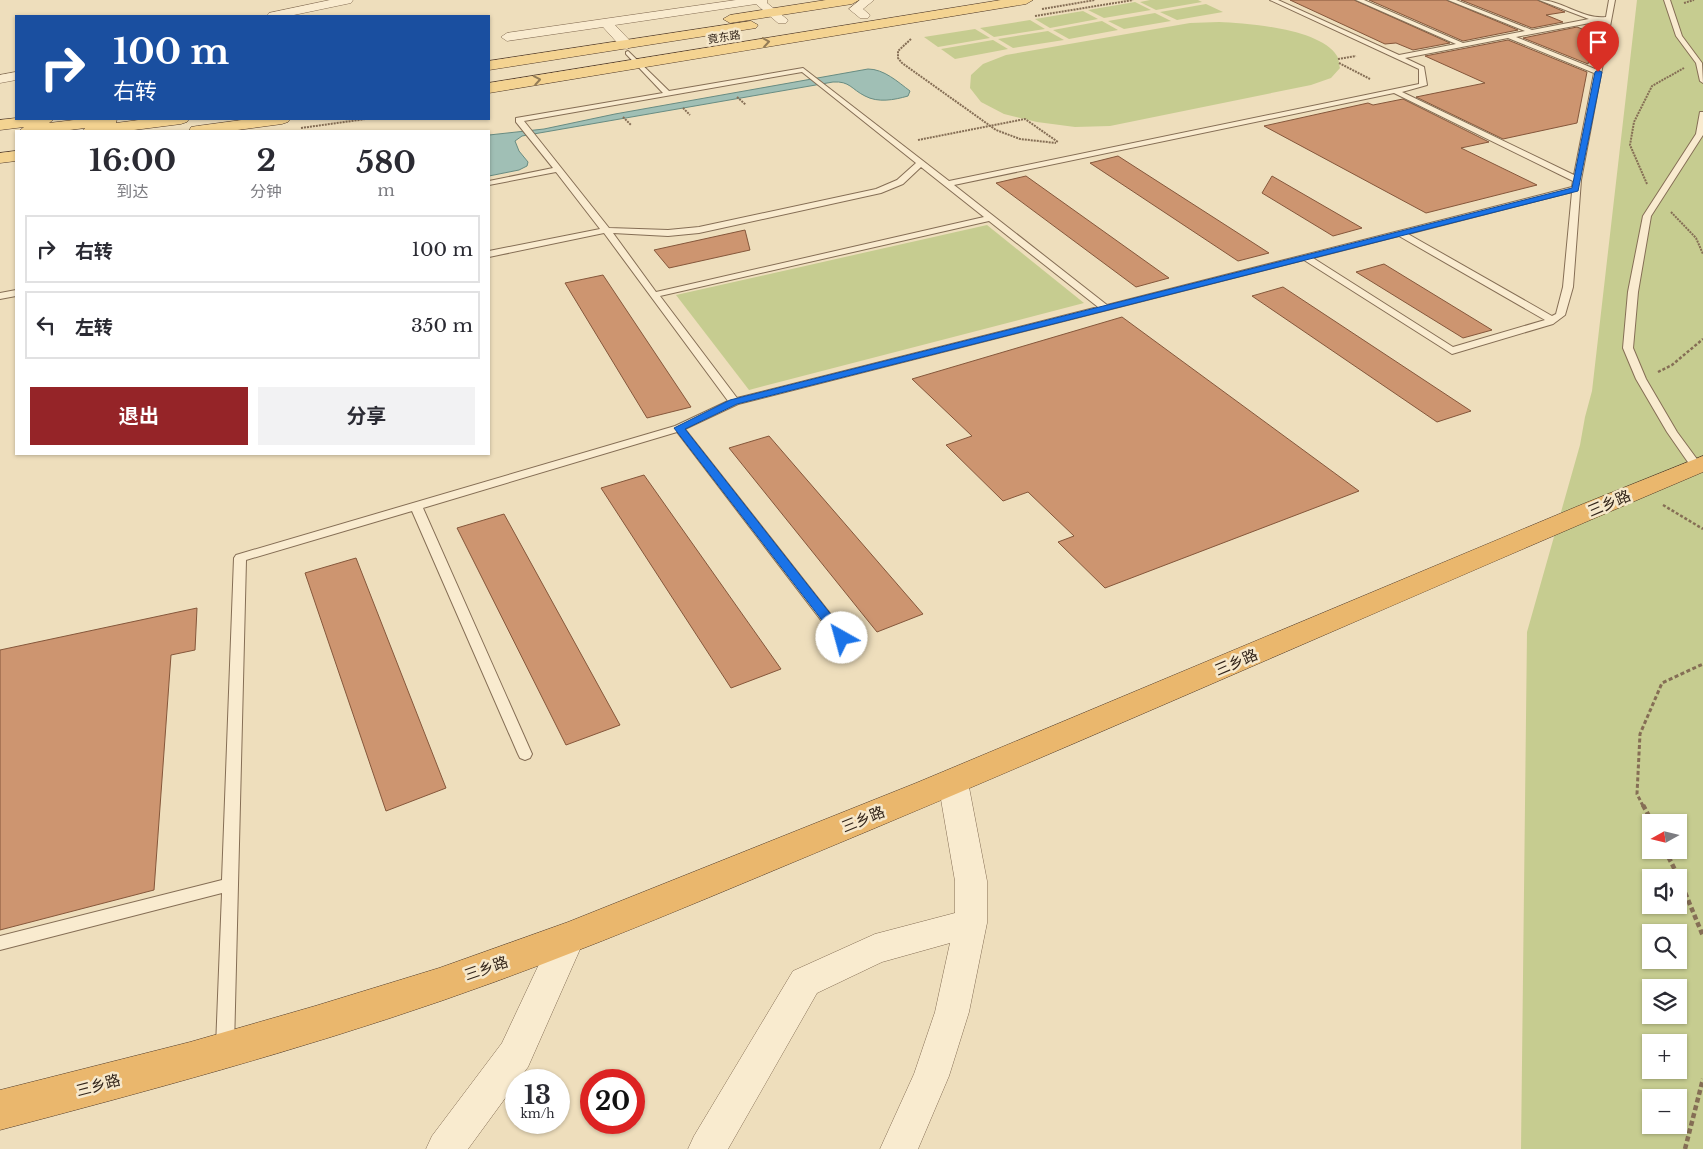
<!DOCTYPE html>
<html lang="zh">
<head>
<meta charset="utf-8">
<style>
	:root { --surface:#fff; --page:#f2f2f3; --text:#2b2b33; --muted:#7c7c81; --line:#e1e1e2; --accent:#952428 }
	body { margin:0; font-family:"Libre Baskerville","Noto Sans SC",serif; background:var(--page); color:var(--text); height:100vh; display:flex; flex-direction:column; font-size:19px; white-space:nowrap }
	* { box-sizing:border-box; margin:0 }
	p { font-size:16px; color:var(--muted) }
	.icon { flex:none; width:28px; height:28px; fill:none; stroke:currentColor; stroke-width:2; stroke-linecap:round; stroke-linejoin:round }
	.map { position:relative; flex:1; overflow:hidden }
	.panel { position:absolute; left:15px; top:130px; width:475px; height:325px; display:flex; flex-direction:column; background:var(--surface); border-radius:0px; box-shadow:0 1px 4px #0004 }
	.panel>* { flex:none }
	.hud { position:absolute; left:15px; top:15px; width:475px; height:105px; border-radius:0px; box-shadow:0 1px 4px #0004; background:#1a4fa0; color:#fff; overflow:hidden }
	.needle { width:32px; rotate:262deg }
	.fabs { position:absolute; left:1642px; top:814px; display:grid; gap:10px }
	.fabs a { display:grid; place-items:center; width:45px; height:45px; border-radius:0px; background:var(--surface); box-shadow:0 1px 4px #0004; font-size:25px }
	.speed { position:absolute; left:505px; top:1069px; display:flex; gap:10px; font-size:25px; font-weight:700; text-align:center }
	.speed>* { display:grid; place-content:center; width:65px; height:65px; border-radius:50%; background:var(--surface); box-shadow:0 1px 4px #0004; line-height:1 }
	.speed small { font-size:12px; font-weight:400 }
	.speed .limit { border:8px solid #d22; background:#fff; color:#111 }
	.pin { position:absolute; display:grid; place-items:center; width:42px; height:42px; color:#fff; margin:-51px -21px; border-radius:50% 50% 50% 0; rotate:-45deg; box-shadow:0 0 5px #0007 }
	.pin .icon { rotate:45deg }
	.me { position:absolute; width:55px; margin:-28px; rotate:322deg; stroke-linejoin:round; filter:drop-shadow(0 0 4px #0008) }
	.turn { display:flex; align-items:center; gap:18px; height:105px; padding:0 15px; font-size:22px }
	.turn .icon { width:65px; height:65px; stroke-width:2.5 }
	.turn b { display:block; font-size:35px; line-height:42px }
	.eta { display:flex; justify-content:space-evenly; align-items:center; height:85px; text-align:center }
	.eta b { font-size:30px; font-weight:700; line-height:35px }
	.button { display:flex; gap:10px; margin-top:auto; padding:10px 15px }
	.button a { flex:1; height:58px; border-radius:0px; background:var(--accent); color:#fff; font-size:20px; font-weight:700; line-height:58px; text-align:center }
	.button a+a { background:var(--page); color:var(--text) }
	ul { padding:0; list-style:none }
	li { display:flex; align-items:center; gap:15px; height:68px; margin:0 10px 8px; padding:0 5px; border:2px solid var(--line); border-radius:0px }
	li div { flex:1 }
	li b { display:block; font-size:19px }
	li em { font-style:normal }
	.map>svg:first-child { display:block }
	.green { fill:#c6cc90; fill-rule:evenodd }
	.water { fill:#a0bfb5; stroke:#688c82 }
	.building { fill:#cd9570; stroke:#85573b }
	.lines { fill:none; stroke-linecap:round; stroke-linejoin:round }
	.service-casing { stroke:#856e55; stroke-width:2 }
	.minor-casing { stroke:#856e55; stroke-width:1 }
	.primary-casing { stroke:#533c2a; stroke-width:1 }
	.trunk-casing { stroke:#533c2a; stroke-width:1 }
	.path-far3 { stroke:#856e55; stroke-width:2; stroke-dasharray:2 1; stroke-linecap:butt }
	.path-far2 { stroke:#856e55; stroke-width:2.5; stroke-dasharray:3 2; stroke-linecap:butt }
	.path-far1 { stroke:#856e55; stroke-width:3; stroke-dasharray:4 2.5; stroke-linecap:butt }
	.path { stroke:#856e55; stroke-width:4.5; stroke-dasharray:5 3; stroke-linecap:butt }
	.service { fill:#f9ebcf; fill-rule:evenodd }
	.minor { fill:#f9ebcf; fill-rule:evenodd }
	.primary { fill:#f4d391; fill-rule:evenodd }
	.trunk { fill:#eab76d; fill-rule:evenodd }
	.oneway { stroke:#947c56 }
	.route { fill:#1a73e8; stroke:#114b97 }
	.labels { text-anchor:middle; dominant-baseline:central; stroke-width:5; stroke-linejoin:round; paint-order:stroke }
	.far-street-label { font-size:11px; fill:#34261b; stroke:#f6e8cb }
	.near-street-label { font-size:15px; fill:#34261b; stroke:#f6e8cb }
</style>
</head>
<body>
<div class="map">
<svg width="1703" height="1149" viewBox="0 0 1703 1149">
	<rect width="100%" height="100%" fill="#eedebc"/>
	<g class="green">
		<polygon points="1150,0 1198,0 1202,2 1156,10 1140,2"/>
		<path d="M1637,0H1703V1149H1521L1527,632L1580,445L1585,417L1592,391ZM1651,822H1679V850H1651ZM1651,878H1679V905H1651ZM1651,932H1679V960H1651ZM1651,988H1679V1015H1651ZM1651,1042H1679V1070H1651ZM1651,1098H1679V1125H1651Z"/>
		<polygon points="1135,2 1151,10 1104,18 1088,10"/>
		<polygon points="1206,4 1223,12 1177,20 1160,12"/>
		<polygon points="1083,11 1098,19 1050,28 1035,19"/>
		<polygon points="1155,13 1171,21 1124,29 1108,21"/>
		<polygon points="1030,20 1045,29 994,37 980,28"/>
		<polygon points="1102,21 1118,30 1069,39 1053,30"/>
		<path d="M1219,22C1248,23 1321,29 1337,56C1339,59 1339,65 1340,68L1331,78L1311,85L1110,126L1075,127L1037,122L1004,114L981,102L970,88L971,75L983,64L1006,55L1190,23Z"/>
		<polygon points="975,29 990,38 938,47 924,37"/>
		<polygon points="1048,31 1064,40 1013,48 998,39"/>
		<polygon points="993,40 1008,49 955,59 941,49"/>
		<polygon points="987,225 1084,303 749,390 676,295"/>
	</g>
	<path class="water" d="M868,69C884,69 898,82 910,91L908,96C894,100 878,103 865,96C851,89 850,81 833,82L522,136L515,141L519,151L528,162L527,166L519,170L489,176V135L544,129L615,114Z"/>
	<g class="building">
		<polygon points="1290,0 1354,0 1450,43 1413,50 1396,43 1385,44"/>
		<polygon points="1369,0 1446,0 1518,30 1463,41"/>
		<polygon points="1461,0 1537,0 1565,12 1546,15 1563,22 1532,28"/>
		<polygon points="1577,27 1597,35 1584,37 1593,41 1588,64 1523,38"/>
		<polygon points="1508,40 1587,72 1577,123 1503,139 1416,97 1485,83 1425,56"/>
		<polygon points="1403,99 1489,142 1461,148 1537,185 1426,213 1264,126 1368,103 1373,105"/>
		<polygon points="1118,156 1269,253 1238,261 1090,163"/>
		<polygon points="1026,176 1169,278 1136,287 996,183"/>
		<polygon points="1272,176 1362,228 1333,236 1262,193"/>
		<polygon points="745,230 750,250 669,268 654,250"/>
		<polygon points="1384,264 1492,330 1463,338 1356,272"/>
		<polygon points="603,275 691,407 647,418 565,283"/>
		<polygon points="1283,287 1471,411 1437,422 1252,296"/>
		<polygon points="1122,317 1359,491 1105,588 1058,542 1074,536 1028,492 1003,501 946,445 972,436 912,379"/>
		<polygon points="769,436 923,614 877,632 729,448"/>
		<polygon points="644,475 781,669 731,688 601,488"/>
		<polygon points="504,514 620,725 566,745 457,528"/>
		<polygon points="356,558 446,788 386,811 305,573"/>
		<polygon points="197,608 195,650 171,655 154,890 0,930 0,650"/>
	</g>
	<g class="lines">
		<defs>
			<g id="service">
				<path d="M1270,0H1278L1399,55L1456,44L1356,0H1364L1463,43L1525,31L1448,0H1456L1532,30L1589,19L1539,0C1562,0 1583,20 1606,17L1609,0H1615L1581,180L1573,287L1565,315L1553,324L1452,354L1304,260L738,404L685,429L847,635L849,638L847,641H837L677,432L423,508L532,754L530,758L525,760L520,758L518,754L412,511L246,560L234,1047L231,1053L225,1055L219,1053L216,1047L222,893L0,950V936L222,880L234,558L236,555L675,426L728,401L604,233L489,257V251L600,229L556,172L489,185V181L553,168L516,122V118L663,93L626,54V52L628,51L669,91L803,68L949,181L1419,84V69ZM1595,22L1605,26L1595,69L1516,37ZM1508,38L1594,73L1574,175L1402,92L1427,85L1424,67L1405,58ZM802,72L916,163L897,180L876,189L699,227L668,230L609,228L524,121ZM1394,93L1573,181L1572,187L1107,305L954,185ZM921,167L984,217L656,292L613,233L668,236L699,233L881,193L903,184ZM1572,192L1563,287L1556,314L1552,316L1408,234ZM989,221L1098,307L737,398L660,296ZM1399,236L1545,320L1453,347L1313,258Z"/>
				<polygon points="1664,0 1670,0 1682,36 1702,63 1703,83 1700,81 1696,63 1676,36"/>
				<polygon points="1700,112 1703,112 1703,135 1651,216 1638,292 1633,348 1646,379 1677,432 1702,466 1696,469 1692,468 1667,432 1636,379 1623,348 1628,292 1643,216 1696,134"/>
				<polygon points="16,290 16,296 0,299 0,293"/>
			</g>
			<g id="minor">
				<polygon points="330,0 353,0 351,3 289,16 267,16 269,13"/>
				<polygon points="736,0 767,0 767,3 788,20 786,23 778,23 756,4 615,25 634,45 627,49 622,48 603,27 507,41 501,37 507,33"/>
				<polygon points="860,0 874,0 863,9 870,15 868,18 860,18 849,9"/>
				<polygon points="16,72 16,80 0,83 0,75"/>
				<polygon points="953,770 963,774 968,782 987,881 987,923 969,1012 949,1076 918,1149 880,1149 914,1074 935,1012 950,943 882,962 817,993 728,1149 688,1149 694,1136 793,971 875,934 955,913 955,881 938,782 943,774"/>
				<polygon points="568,924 580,928 585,938 528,1067 468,1149 426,1149 432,1136 502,1043 556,928"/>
			</g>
			<g id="primary">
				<polygon points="826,0 859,0 852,4 730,23 723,19 730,15"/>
				<polygon points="1001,0 1033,0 1026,4 489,93 489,83"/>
				<polygon points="751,21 758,25 756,28 489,70 489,61"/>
				<polygon points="16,118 54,119 49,123 82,119 117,119 116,123 146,119 189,119 187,122 181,124 126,131 83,131 85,128 62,131 19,131 24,127 0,130 0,120"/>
				<polygon points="249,119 290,119 288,122 282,124 230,131 189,131 191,127 197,126"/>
				<polygon points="16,151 16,161 0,163 0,153"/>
			</g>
			<path id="trunk" d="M1703,456V472C1424,590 1147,714 868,831C726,890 586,951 441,1001C296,1051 148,1091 0,1130V1090L190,1042L315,1006L439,968L568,922L916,783L1583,504Z"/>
		</defs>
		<use href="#service" class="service-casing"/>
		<use href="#minor" class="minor-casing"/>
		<use href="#primary" class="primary-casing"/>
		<use href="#trunk" class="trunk-casing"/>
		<g class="path-far3">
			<polyline points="1684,3 1694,0"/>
			<polyline points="1042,9 1095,0"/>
			<polyline points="1035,16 1133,0"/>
			<polyline points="911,39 898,51 898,58 902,63 996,130 1020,139 1056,143"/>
			<polyline points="1338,59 1356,56"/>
			<polyline points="1339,63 1370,79"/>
			<polyline points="737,97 746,105"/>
			<polyline points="683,108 690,115"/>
			<polyline points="623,117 631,125"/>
			<polyline points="301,128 366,119"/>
			<polyline points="918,140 1025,119 1058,142"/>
			<polyline points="1647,184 1630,145 1634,122 1652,86 1684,68"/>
			<polyline points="1671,212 1696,238 1703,254"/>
		</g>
		<g class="path-far2">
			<polyline points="1658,372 1672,365 1703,339"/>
			<polyline points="1663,505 1703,529"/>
		</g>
		<polyline class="path-far1" points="1643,806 1637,794 1640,734 1662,683 1703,664"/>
		<g class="path">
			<polyline points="1643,805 1652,822"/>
			<polyline points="1665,850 1679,878"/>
			<polyline points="1679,878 1703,936"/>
			<polyline points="1685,1149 1703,1079"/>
		</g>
		<use href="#service" class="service"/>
		<use href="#minor" class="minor"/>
		<use href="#primary" class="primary"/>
		<use href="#trunk" class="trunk"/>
	</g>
	<defs><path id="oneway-chevron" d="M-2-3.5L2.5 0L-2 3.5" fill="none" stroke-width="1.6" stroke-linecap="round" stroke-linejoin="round" transform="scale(1.25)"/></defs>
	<g class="oneway">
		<use href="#oneway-chevron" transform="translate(766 42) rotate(-9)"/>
		<use href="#oneway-chevron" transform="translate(537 80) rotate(-10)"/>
	</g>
	<polygon class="route" points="1598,70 1602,72 1578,191 737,404 685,429 847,635 848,638 847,641 838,641 674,428 730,400 1572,188 1595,72"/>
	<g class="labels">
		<g class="far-street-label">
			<text transform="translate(724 37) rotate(-9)">竟东路</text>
		</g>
		<g class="near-street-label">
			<text transform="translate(1609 503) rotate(-23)">三乡路</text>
			<text transform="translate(1236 662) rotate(-23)">三乡路</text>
			<text transform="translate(863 819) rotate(-22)">三乡路</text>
			<text transform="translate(486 968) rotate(-19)">三乡路</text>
			<text transform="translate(98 1085) rotate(-15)">三乡路</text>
		</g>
	</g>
</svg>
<div class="fabs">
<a><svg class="needle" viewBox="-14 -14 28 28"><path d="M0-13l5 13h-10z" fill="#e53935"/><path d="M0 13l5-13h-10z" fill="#7c7c81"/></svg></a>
<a><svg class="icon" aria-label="sound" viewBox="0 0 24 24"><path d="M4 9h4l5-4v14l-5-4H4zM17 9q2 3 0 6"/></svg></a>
<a><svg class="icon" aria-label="search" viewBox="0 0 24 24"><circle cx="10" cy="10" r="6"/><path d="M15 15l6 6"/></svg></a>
<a><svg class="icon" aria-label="layers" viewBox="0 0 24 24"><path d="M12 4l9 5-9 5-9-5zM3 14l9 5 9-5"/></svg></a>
<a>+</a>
<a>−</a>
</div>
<div class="speed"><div>13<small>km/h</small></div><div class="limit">20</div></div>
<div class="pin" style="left:1598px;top:72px;background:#d93025"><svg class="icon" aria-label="arrive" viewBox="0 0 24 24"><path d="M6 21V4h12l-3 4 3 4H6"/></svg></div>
<svg class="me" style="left:842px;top:638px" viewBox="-20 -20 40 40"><circle r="19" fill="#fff"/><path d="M0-13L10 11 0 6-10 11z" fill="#1a73e8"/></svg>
<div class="hud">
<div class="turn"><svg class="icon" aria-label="right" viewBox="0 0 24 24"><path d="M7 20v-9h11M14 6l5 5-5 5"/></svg><div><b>100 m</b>右转</div></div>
</div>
<section class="panel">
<div class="eta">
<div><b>16:00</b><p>到达</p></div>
<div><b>2</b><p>分钟</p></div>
<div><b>580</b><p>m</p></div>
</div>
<ul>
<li><svg class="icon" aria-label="right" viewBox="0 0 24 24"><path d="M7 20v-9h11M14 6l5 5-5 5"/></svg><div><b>右转</b></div><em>100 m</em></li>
<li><svg class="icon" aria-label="left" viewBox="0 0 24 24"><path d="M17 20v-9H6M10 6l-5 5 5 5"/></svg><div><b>左转</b></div><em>350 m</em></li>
</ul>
<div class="button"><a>退出</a><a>分享</a></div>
</section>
</div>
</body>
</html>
